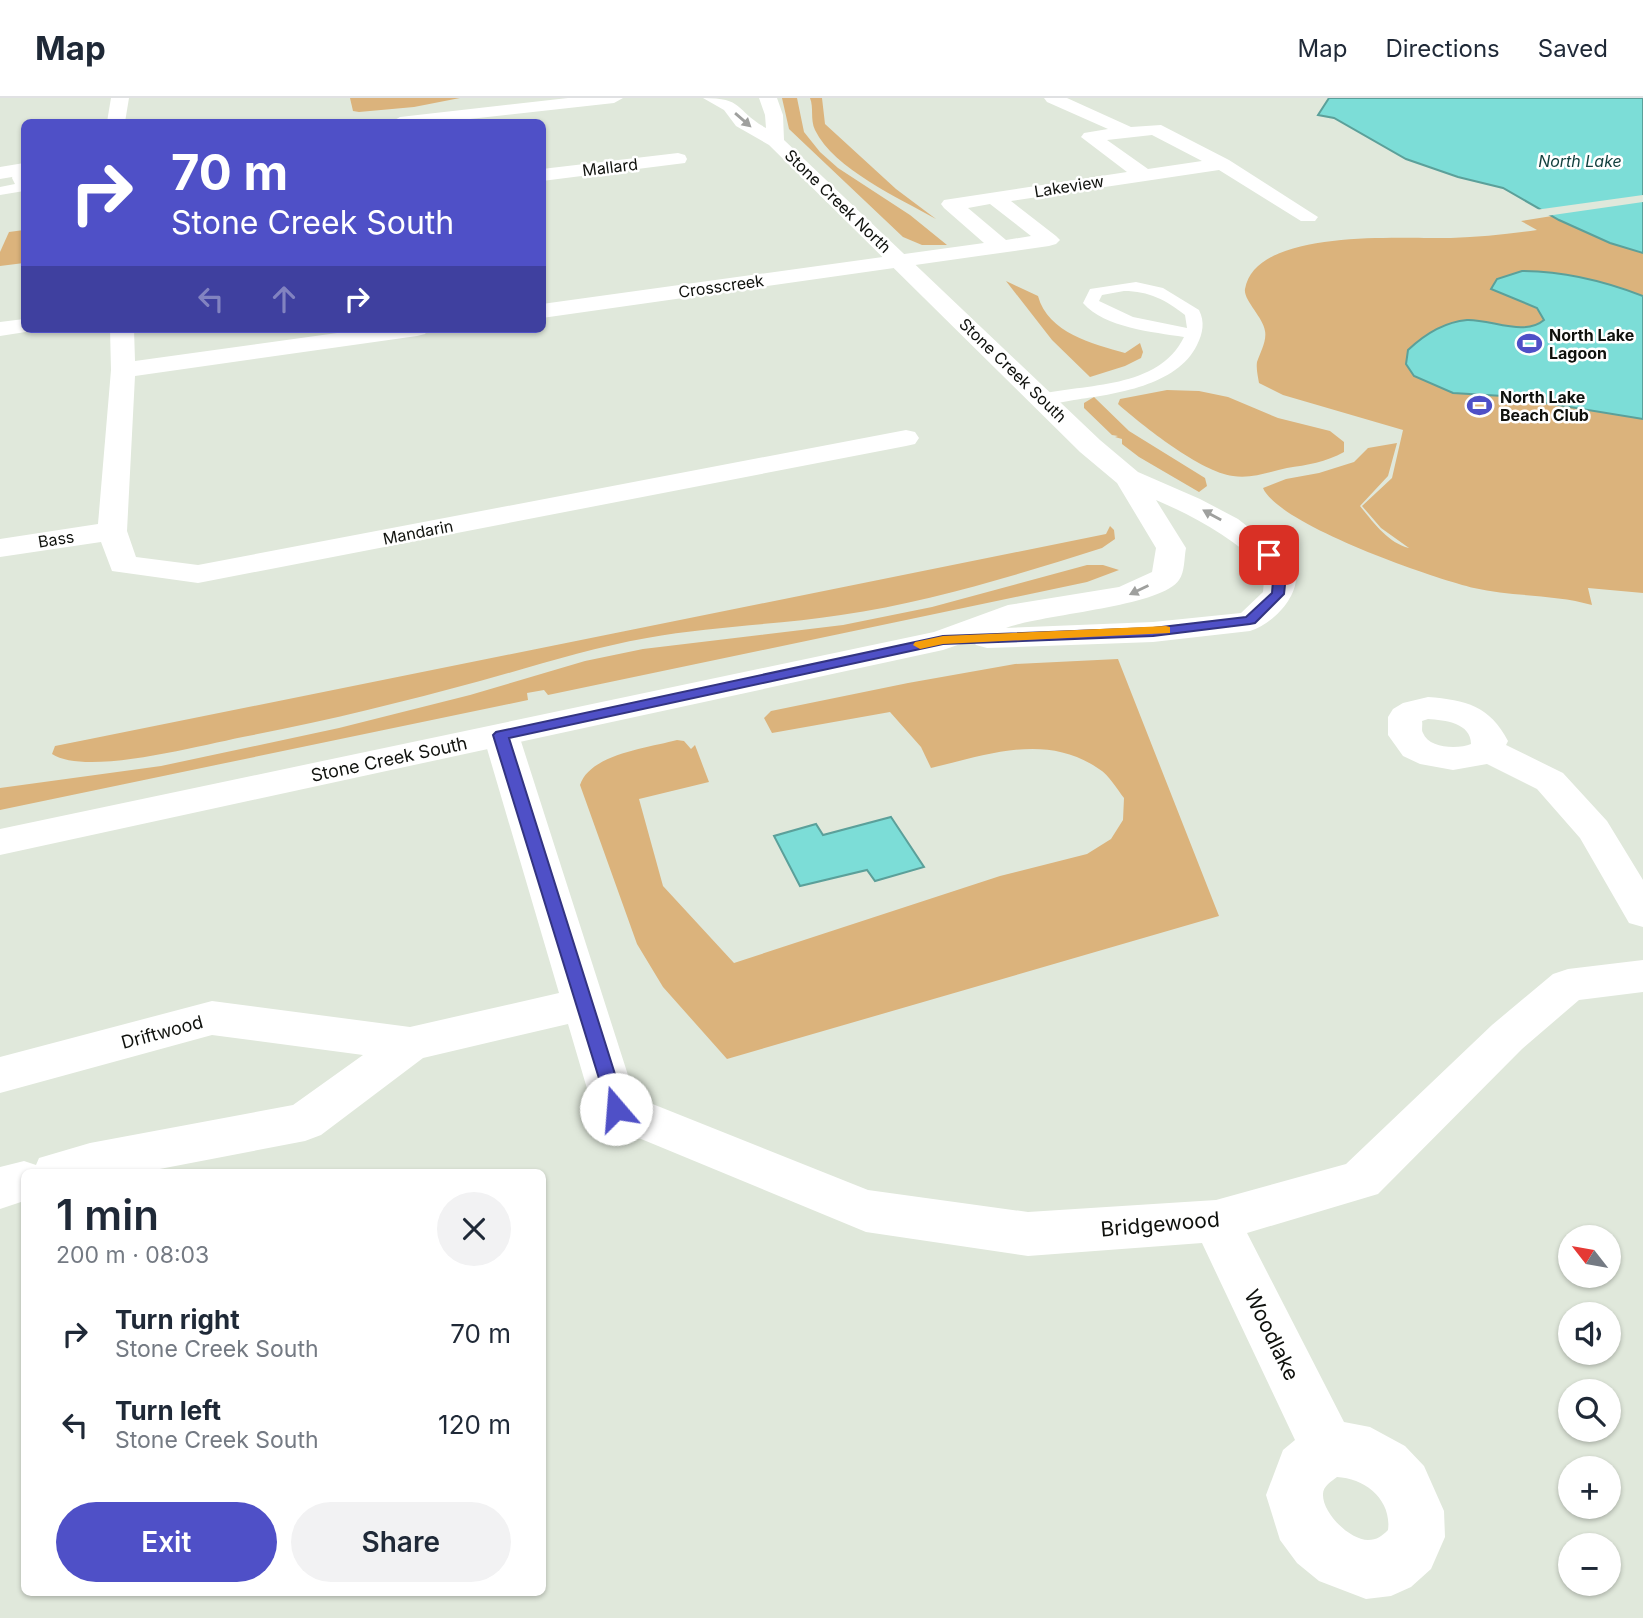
<!DOCTYPE html>
<html lang="en">
<head>
<meta charset="utf-8">
<style>
	:root { --surface:#fff; --page:#f2f2f3; --text:#1f2937; --muted:#747a83; --line:#e0e1e3; --accent:#4f50c7 }
	body { margin:0; font-family:Inter,sans-serif; background:var(--page); color:var(--text); height:100vh; display:flex; flex-direction:column; font-size:26px; white-space:nowrap }
	* { box-sizing:border-box; margin:0 }
	p { font-size:23px; color:var(--muted) }
	.icon { flex:none; width:38px; height:38px; fill:none; stroke:currentColor; stroke-width:2; stroke-linecap:round; stroke-linejoin:round }
	.map { position:relative; flex:1; overflow:hidden }
	.side { position:absolute; left:21px; top:1071px; width:525px; height:427px; display:flex; flex-direction:column; background:var(--surface); border-radius:10px; box-shadow:0 2px 5px #0004 }
	.side>* { flex:none }
	.hud { position:absolute; left:21px; top:21px; width:525px; height:214px; border-radius:10px; box-shadow:0 2px 5px #0004; background:#4f50c7; color:#fff; overflow:hidden }
	.needle { width:46px; rotate:301deg }
	.buttons { position:absolute; left:1558px; top:1127px; display:grid; gap:14px }
	.buttons a { display:grid; place-items:center; width:63px; height:63px; border-radius:50%; background:var(--surface); box-shadow:0 2px 5px #0004; font-size:35px }
	.pin { position:absolute; display:grid; place-items:center; width:60px; height:60px; color:#fff; margin:-30px; border-radius:14px; box-shadow:0 4px 10px #0006 }
	.me { position:absolute; width:77px; margin:-38px; rotate:342deg; stroke-linejoin:round; filter:drop-shadow(0 0 5px #0008) }
	.turn { display:flex; align-items:center; gap:24px; height:147px; padding:0 35px; font-size:32px }
	.turn .icon { width:91px; height:91px; stroke-width:2.5 }
	.turn b { display:block; font-size:49px; line-height:60px }
	.lanes { display:flex; align-items:center; height:66px; padding:0 35px; background:#0003; justify-content:center; gap:35px; direction:ltr }
	.lanes .off { opacity:.35 }
	.round { display:grid; place-items:center; flex:none; width:74px; height:74px; border-radius:37px; background:var(--page) }
	.head { display:flex; align-items:center; justify-content:space-between; height:119px; padding:0 35px }
	h1 { font-size:42px; font-weight:600; line-height:52px }
	.cta { display:flex; gap:14px; margin-top:auto; padding:14px 35px }
	.cta a { flex:1; height:80px; border-radius:42px; background:var(--accent); color:#fff; font-size:28px; font-weight:600; line-height:80px; text-align:center }
	.cta a+a { background:var(--page); color:var(--text) }
	ul { padding:0; list-style:none }
	li { display:flex; align-items:center; gap:21px; height:91px; padding:0 35px }
	li div { flex:1 }
	li b { display:block; font-size:26px }
	li em { font-style:normal }
	header { display:flex; align-items:center; gap:42px; box-sizing:border-box; height:98px; padding:0 35px; background:var(--surface); border-bottom:2px solid var(--line) }
	header strong { font-size:33px }
	nav { display:flex; gap:38px; margin-inline-start:auto; font-size:24px }
	.map>svg:first-child { display:block }
	.green { fill:#dbb37c }
	.water { fill:#7cddd7; stroke:#5ba09a; stroke-width:2 }
	.pier { fill:#e0e8db }
	.lines { fill:none; stroke-linecap:round; stroke-linejoin:round }
	.service { fill:#fff; fill-rule:evenodd }
	.minor { fill:#fff; fill-rule:evenodd }
	.tertiary { fill:#fff; fill-rule:evenodd }
	.oneway { fill:#9fa09e }
	.route { fill:#4f50c7; stroke:#333481; stroke-width:2 }
	.slow { fill:#f59e0b }
	.labels { text-anchor:middle; dominant-baseline:central; stroke-width:5; stroke-linejoin:round; paint-order:stroke }
	.far-water-label { font-size:16px; font-style:italic; fill:#113f3d; stroke:#fff }
	.far-street-label { font-size:16px; fill:#0f110d; stroke:#fff }
	.far-poi-label { font-size:16px; font-weight:bold; fill:#0f110d; stroke:#fff; text-anchor:start }
	.street-label { font-size:18px; fill:#0f110d; stroke:#fff }
	.near-street-label { font-size:21px; fill:#0f110d; stroke:#fff }
</style>
</head>
<body>
<header>
<strong>Map</strong>
<nav><a>Map</a><a>Directions</a><a>Saved</a></nav>
</header>
<div class="map">
<svg width="1643" height="1520" viewBox="0 0 1643 1520">
	<rect width="100%" height="100%" fill="#e0e8db"/>
	<g class="green">
		<polygon points="350,0 460,0 414,9 359,14 353,13"/>
		<polygon points="782,0 797,0 804,34 820,54 838,70 910,117 947,147 922,147 903,139 789,31"/>
		<path d="M810,0H822L825,26L896,91L936,121C899,100 834,71 815,32C810,21 814,10 810,0Z"/>
		<path d="M1552,118L1610,145L1643,155V495L1588,490L1592,507C1554,496 1513,499 1474,490C1432,480 1279,427 1263,390L1286,381L1319,375L1354,364L1368,350L1397,345L1388,378L1360,408C1373,424 1388,445 1409,450L1381,430L1362,408L1392,380L1403,332L1283,297L1259,285C1258,279 1256,271 1257,264C1260,255 1267,243 1265,233C1263,219 1243,202 1245,191C1256,129 1404,141 1451,140C1480,139 1508,136 1537,132L1521,123Z"/>
		<polygon points="24,132 24,165 0,168 0,154 9,134"/>
		<path d="M1006,183L1038,198C1048,235 1093,246 1125,255L1140,245L1143,254L1141,260L1125,268L1090,279L1052,242Z"/>
		<path d="M1167,292L1199,293L1228,299L1278,320L1330,333L1344,344V354C1326,364 1307,367 1287,370C1269,374 1251,381 1233,378C1201,374 1143,328 1118,306L1120,301Z"/>
		<polygon points="1094,299 1129,333 1205,380 1207,388 1199,394 1139,359 1122,346 1122,341 1115,339 1118,338 1112,337 1084,310 1084,305"/>
		<path d="M1110,428L1114,432L1115,441L1102,450C1017,477 929,504 841,517C777,527 711,528 647,540C590,550 535,568 480,583C403,604 326,623 248,638C205,646 87,679 52,656L55,648L90,641L1106,436Z"/>
		<polygon points="1087,467 1103,467 1119,472 1087,484 548,597 544,592 527,595 528,602 0,712 0,690 161,668 339,630 470,597 585,563 643,551 843,527 932,509"/>
		<path d="M1118,561L1219,818L727,961L663,889L637,846L580,687C590,656 648,650 677,642L684,643L691,651L695,647L709,684L639,701L663,788L734,865L1000,778L1087,756L1111,741L1123,722L1124,700C1117,691 1109,677 1099,671C1046,634 987,657 931,670L921,649L890,614L772,635L764,620L771,613L908,585L1015,566Z"/>
	</g>
	<g class="water">
		<polygon points="1329,0 1643,0 1643,155 1610,145 1559,122 1503,90 1458,79 1406,61 1334,20 1318,17"/>
		<path d="M1522,173C1564,173 1604,183 1643,198V321L1503,298L1453,295L1414,278L1406,266L1408,252C1425,236 1444,224 1467,222C1491,221 1524,239 1544,222L1537,210L1491,191L1497,181Z"/>
		<polygon points="891,719 924,769 875,783 867,772 800,788 774,738 816,726 823,737"/>
	</g>
	<polygon class="pier" points="1643,97 1643,104 1546,118 1535,112"/>
	<g class="lines">
		<g class="service">
			<polygon points="16,69 24,69 24,93 0,97 0,89 15,86 12,80"/>
			<path d="M1136,184L1163,190L1199,212C1205,224 1203,235 1197,247C1177,288 1115,296 1074,302C1062,304 1049,308 1037,305L1034,301L1037,297C1086,285 1158,292 1184,239C1153,234 1105,230 1083,205L1090,191ZM1124,193C1149,193 1166,202 1185,217L1187,230L1133,219L1099,203L1102,197Z"/>
		</g>
		<g class="minor">
			<polygon points="111,0 129,0 125,24 107,24"/>
			<path d="M1044,0H1067L1131,29L1161,27L1229,62L1318,119L1315,123H1301L1219,72L1011,103L1056,138L1060,142L1056,146L1049,148L542,220V206L984,145L944,110L941,106L944,102L1127,74L1081,39L1084,35L1108,31L1047,4ZM1152,37L1202,63L1148,71L1107,42ZM990,106L1031,138L1006,142L968,110Z"/>
			<polygon points="678,55 685,57 687,61 685,65 542,83 542,71"/>
			<polygon points="24,221 24,231 34,231 32,233 0,238 0,224"/>
			<polygon points="110,231 134,231 135,263 366,231 429,231 425,236 417,238 135,278 127,433 136,459 198,467 906,332 915,334 919,340 915,346 906,348 198,485 112,473 101,444 0,459 0,441 98,426 111,272"/>
			<path d="M1428,599C1466,602 1490,608 1508,643L1506,647L1563,675L1607,723L1643,782V829L1629,825L1580,740L1537,691L1487,666L1453,672L1420,666L1403,658L1388,637V619L1393,611L1403,605ZM1428,621C1445,622 1471,625 1471,646C1459,651 1429,651 1423,635C1421,632 1423,627 1422,623Z"/>
			<path d="M501,626L513,629L519,637L635,999L868,1092L1028,1114L1216,1102L1346,1066L1492,927L1553,876L1568,871L1643,862V894L1579,902L1522,951L1378,1096L1247,1135L1344,1324L1370,1329L1405,1348L1424,1368L1444,1413L1445,1439L1431,1471L1411,1489L1391,1498L1366,1501L1319,1483L1297,1465L1280,1442L1266,1397L1283,1352L1295,1342L1202,1145L1028,1158L866,1134L600,1024L593,1011L568,926L423,960L321,1037L305,1043L144,1074H24V1103L0,1111V1069L24,1063L36,1067L39,1060L90,1045L293,1007L363,957L212,937L0,995V959L212,903L410,929L559,895L483,637L489,629ZM1337,1379C1365,1380 1392,1402 1388,1432C1382,1438 1377,1442 1368,1442C1350,1442 1322,1415 1323,1396C1323,1388 1332,1383 1337,1379Z"/>
		</g>
		<g class="tertiary">
			<polygon points="568,0 623,0 614,5 443,24 391,24 400,19"/>
			<path d="M703,0C745,0 734,12 766,30L765,17L759,0H777L783,17L784,42L1100,342L1138,374L1200,401L1238,421L1291,463C1309,489 1275,526 1250,533L1153,544L987,550L976,547L972,542L943,552L0,757V731L934,534L1008,507L1119,489L1152,474L1156,450L1117,385L1080,354L769,47L736,28L724,12ZM1156,402C1196,419 1233,440 1265,471L1263,494L1241,515L1153,524L1006,530C1042,516 1161,509 1179,482C1185,474 1184,460 1186,450Z"/>
			<polygon points="24,65 24,77 0,81 0,69"/>
		</g>
	</g>
	<defs><path id="oneway-solid" d="M-6-.8H1V-3.2L6.5 0L1 3.2V.8H-6Z" transform="scale(1.75)"/></defs>
	<g class="oneway">
		<use href="#oneway-solid" transform="translate(743 22) rotate(41)"/>
		<use href="#oneway-solid" transform="translate(1212 417) rotate(-151)"/>
		<use href="#oneway-solid" transform="translate(1139 492) rotate(154)"/>
	</g>
	<polygon class="route" points="1269,454 1287,469 1284,496 1255,525 1250,526 1153,538 943,546 509,640 626,1011 623,1016 616,1018 610,1016 493,637 496,634 943,538 1153,530 1246,519 1272,495 1274,470 1263,457"/>
	<polygon class="slow" points="1166,528 1170,529 1170,535 943,546 920,551 913,547 915,544 943,538"/>
	<defs>
		<symbol id="stadium-bare" viewBox="-9 -9 18 18"><path d="M0-5a6.5 5 0 1 0 0 10a6.5 5 0 1 0 0-10ZM-3.5-1.8h7v3.6h-7Z" fill="#4f50c7" stroke="#fff" stroke-width="2.5" paint-order="stroke"/></symbol>
	</defs>
	<g fill-rule="evenodd">
		<use href="#stadium-bare" x="1512" y="228" width="35" height="35"/>
		<use href="#stadium-bare" x="1462" y="290" width="35" height="35"/>
	</g>
	<g class="labels">
		<g class="far-water-label">
			<text x="1580" y="63">North Lake</text>
		</g>
		<g class="far-street-label">
			<text transform="translate(610 69) rotate(-7)">Mallard</text>
			<text transform="translate(1069 88) rotate(-9)">Lakeview</text>
			<text transform="translate(838 103) rotate(44)">Stone Creek North</text>
			<text transform="translate(721 188) rotate(-8)">Crosscreek</text>
			<text transform="translate(1013 272) rotate(44)">Stone Creek South</text>
			<text transform="translate(418 434) rotate(-11)">Mandarin</text>
			<text transform="translate(56 441) rotate(-9)">Bass</text>
		</g>
		<g class="far-poi-label">
			<text x="1549" y="237">North Lake<tspan x="1549" dy="18">Lagoon</tspan></text>
			<text x="1500" y="299">North Lake<tspan x="1500" dy="18">Beach Club</tspan></text>
		</g>
		<g class="street-label">
			<text transform="translate(389 661) rotate(-12)">Stone Creek South</text>
			<text transform="translate(162 934) rotate(-15)">Driftwood</text>
		</g>
		<g class="near-street-label">
			<text transform="translate(1160 1126) rotate(-5)">Bridgewood</text>
			<text transform="translate(1272 1237) rotate(64)">Woodlake</text>
		</g>
	</g>
</svg>
<div class="buttons">
<a><svg class="needle" viewBox="-14 -14 28 28"><path d="M0-13l5 13h-10z" fill="#e53935"/><path d="M0 13l5-13h-10z" fill="#747a83"/></svg></a>
<a><svg class="icon" aria-label="sound" viewBox="0 0 24 24"><path d="M4 9h4l5-4v14l-5-4H4zM17 9q2 3 0 6"/></svg></a>
<a><svg class="icon" aria-label="search" viewBox="0 0 24 24"><circle cx="10" cy="10" r="6"/><path d="M15 15l6 6"/></svg></a>
<a>+</a>
<a>−</a>
</div>
<div class="pin" style="left:1269px;top:457px;background:#d93025"><svg class="icon" aria-label="arrive" viewBox="0 0 24 24"><path d="M6 21V4h12l-3 4 3 4H6"/></svg></div>
<svg class="me" style="left:616px;top:1011px" viewBox="-20 -20 40 40"><circle r="19" fill="#fff"/><path d="M0-13L10 11 0 6-10 11z" fill="#4f50c7"/></svg>
<div class="hud">
<div class="turn"><svg class="icon" aria-label="right" viewBox="0 0 24 24"><path d="M7 20v-9h11M14 6l5 5-5 5"/></svg><div><b>70 m</b>Stone Creek South</div></div>
<div class="lanes"><svg class="icon off" aria-label="left" viewBox="0 0 24 24"><path d="M17 20v-9H6M10 6l-5 5 5 5"/></svg><svg class="icon off" aria-label="ahead" viewBox="0 0 24 24"><path d="M12 20V5M6 11l6-6 6 6"/></svg><svg class="icon" aria-label="right" viewBox="0 0 24 24"><path d="M7 20v-9h11M14 6l5 5-5 5"/></svg></div>
</div>
<section class="side">
<div class="head"><div><h1>1 min</h1><p>200 m · 08:03</p></div><a class="round"><svg class="icon" aria-label="close" viewBox="0 0 24 24"><path d="M6 6l12 12M18 6L6 18"/></svg></a></div>
<ul>
<li><svg class="icon" aria-label="right" viewBox="0 0 24 24"><path d="M7 20v-9h11M14 6l5 5-5 5"/></svg><div><b>Turn right</b><p>Stone Creek South</p></div><em>70 m</em></li>
<li><svg class="icon" aria-label="left" viewBox="0 0 24 24"><path d="M17 20v-9H6M10 6l-5 5 5 5"/></svg><div><b>Turn left</b><p>Stone Creek South</p></div><em>120 m</em></li>
</ul>
<div class="cta"><a>Exit</a><a>Share</a></div>
</section>
</div>
</body>
</html>
